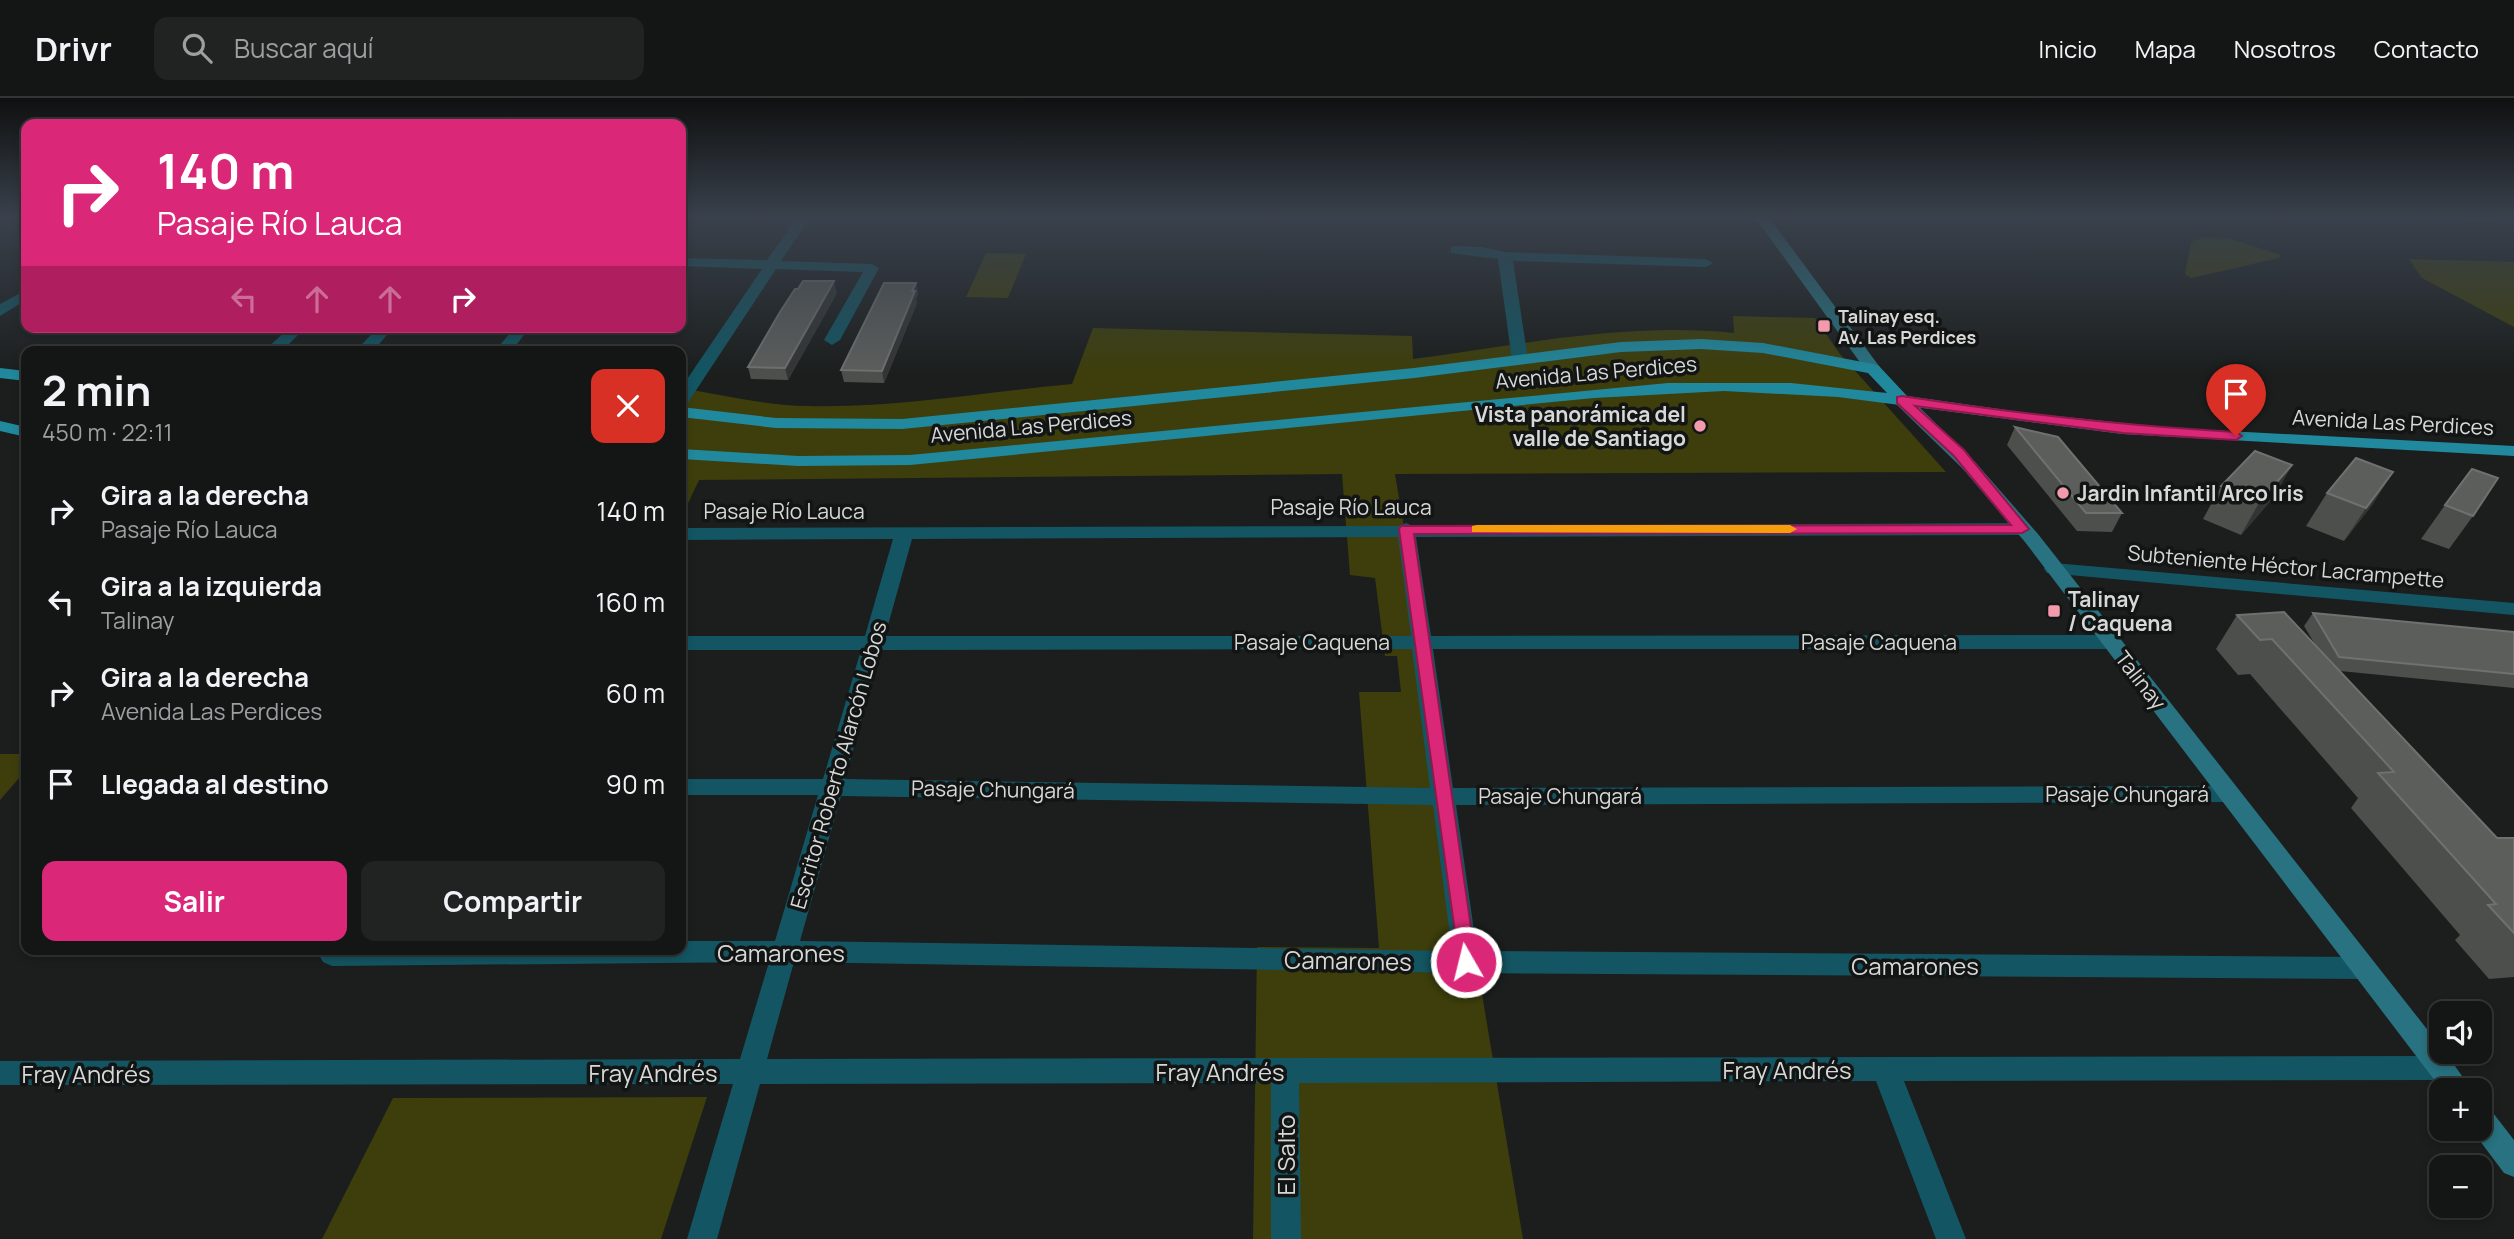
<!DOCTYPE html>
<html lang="es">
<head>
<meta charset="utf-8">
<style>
	:root { --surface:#141616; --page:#212323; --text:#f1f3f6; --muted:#9d9fa1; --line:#333535; --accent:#db2777 }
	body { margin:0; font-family:Manrope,sans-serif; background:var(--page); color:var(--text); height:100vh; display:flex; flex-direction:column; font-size:26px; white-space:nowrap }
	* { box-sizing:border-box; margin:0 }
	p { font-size:23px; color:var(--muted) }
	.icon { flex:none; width:38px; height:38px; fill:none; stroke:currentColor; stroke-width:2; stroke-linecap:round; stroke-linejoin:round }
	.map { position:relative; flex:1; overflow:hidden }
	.drawer { position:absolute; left:21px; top:248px; width:665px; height:609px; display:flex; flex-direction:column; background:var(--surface); border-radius:14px; box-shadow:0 4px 10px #0003,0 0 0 2px var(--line) }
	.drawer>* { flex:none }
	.banner { position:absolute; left:21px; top:21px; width:665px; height:214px; border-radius:14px; box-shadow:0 4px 10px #0003,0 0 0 2px var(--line); background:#db2777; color:#fff; overflow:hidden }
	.fabs { position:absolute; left:2429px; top:903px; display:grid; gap:14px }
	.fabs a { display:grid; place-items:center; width:63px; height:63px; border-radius:14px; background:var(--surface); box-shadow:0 4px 10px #0003,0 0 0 2px var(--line); font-size:35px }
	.pin { position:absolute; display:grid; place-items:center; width:60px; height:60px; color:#fff; margin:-72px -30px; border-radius:50% 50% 50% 0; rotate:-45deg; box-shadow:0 0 7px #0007 }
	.pin .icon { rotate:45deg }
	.me { position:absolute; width:77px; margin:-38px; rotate:352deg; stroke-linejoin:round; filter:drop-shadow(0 0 5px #0008) }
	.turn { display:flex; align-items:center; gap:24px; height:147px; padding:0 21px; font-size:32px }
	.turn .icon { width:91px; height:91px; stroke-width:2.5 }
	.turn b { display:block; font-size:49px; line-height:60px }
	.lanes { display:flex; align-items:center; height:66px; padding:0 21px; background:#0003; justify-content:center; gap:35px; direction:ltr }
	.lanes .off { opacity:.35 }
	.round { display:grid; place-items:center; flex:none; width:74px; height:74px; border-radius:14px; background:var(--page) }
	.overview { display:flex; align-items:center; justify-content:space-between; height:119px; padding:0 21px }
	h1 { font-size:42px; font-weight:700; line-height:52px }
	.primary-button { display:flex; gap:14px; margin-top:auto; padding:14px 21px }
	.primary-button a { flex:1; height:80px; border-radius:14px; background:var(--accent); color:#fff; font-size:28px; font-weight:700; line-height:80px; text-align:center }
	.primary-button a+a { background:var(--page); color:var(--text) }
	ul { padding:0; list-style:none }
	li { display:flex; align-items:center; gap:21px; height:91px; padding:0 21px }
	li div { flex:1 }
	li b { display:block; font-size:26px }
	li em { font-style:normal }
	header { display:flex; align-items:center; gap:42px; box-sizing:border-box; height:98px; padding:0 35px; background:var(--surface); border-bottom:2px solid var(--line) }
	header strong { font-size:33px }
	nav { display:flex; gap:38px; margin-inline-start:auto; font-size:24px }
	.search { width:490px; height:63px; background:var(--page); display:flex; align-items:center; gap:18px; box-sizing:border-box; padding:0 24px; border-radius:14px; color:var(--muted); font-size:26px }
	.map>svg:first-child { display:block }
	.green { fill:#3d3e0b }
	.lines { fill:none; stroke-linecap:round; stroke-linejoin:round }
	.street { fill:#135562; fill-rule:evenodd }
	.secondary { fill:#287281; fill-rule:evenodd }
	.primary { fill:#21899d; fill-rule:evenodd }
	.wall { fill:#4d4f4d }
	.shaded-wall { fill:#333534 }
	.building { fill:#5c5e5c; stroke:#6f7170; stroke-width:2 }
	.route { fill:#db2777; stroke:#8e194d; stroke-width:2 }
	.slow { fill:#f59e0b }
	.poi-dot { fill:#f39aac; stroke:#121514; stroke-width:2.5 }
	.labels { text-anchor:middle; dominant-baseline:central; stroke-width:7; stroke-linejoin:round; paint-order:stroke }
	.far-poi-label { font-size:18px; font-weight:bold; fill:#d7d9d8; stroke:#121514; text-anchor:start }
	.street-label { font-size:21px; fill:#d7d9d8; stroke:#121514 }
	.poi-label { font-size:21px; font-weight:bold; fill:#d7d9d8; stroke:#121514; text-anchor:start }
	.near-street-label { font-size:24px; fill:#d7d9d8; stroke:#121514 }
</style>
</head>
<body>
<header>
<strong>Drivr</strong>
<div class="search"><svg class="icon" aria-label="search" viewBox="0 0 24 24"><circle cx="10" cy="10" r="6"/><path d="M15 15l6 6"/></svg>Buscar aquí</div>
<nav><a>Inicio</a><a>Mapa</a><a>Nosotros</a><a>Contacto</a></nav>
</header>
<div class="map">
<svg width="2514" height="1141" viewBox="0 0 2514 1141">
	<rect width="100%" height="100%" fill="#1b1e1d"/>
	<g class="green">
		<polygon points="2203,139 2228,140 2281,157 2279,160 2191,180 2185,176 2191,144"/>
		<polygon points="986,155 1026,156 1008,200 966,199"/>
		<polygon points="2409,161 2514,164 2514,229 2422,180"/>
		<path d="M1733,218L1815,220L1840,256L1946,374L1395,376L1523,1141H1253L1257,849L1379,850L1359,594H1401L1397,558H1385L1375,480L1350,477L1342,376L699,382L681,420V290C723,297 766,308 809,308C896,310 985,294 1072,286L1093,230L1412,238L1413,261C1519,247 1627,224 1734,235Z"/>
		<polygon points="0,656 26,656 26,672 0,702"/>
		<polygon points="707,999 661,1141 322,1141 393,1000"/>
	</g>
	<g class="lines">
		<g class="street">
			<polygon points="798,118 811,118 781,163 872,166 879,170 840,242 832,247 824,242 863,174 776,171 687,306 681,307 681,290 762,171 681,168 681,160 767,162"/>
			<polygon points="1456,148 1482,149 1505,154 1706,161 1713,165 1706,169 1513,163 1528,262 1520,267 1512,262 1498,161 1451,155 1451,149"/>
			<polygon points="26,192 26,202 0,218 0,206"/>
			<polygon points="290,229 306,229 281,254 263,254"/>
			<polygon points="378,229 394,229 372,254 355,254"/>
			<polygon points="515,229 530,229 511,254 494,254"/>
			<path d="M1406,425L1413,428L2022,425L2031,431L2022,437L1416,439L1431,538L2112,537L2119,539L2122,544L2119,549L2112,551H1433L1453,690L2229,688L2237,690L2241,696L2237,702L2229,704L1456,707L1477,853L2363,859L2372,862L2376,870L2372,878L2363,881L1466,875L794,864L767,961L2441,958L2451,961L2455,970L2451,979L2441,982L1904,983L1966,1141H1936L1876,983L1299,985L1301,1141H1271V985L760,986L717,1141H687L733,986L0,987V963L740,961L769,864L332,868L323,864L319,857L322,852H681V843H775L818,697H681V681H823L861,552H681V538H865L893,441L681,442V430L1399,428ZM1398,439L1411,538H885L912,441ZM1412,551L1430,690L845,681L881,552ZM841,698L1433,707L1452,853L800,843Z"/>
			<polygon points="2054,465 2514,505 2514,517 2047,475 2044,471 2047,467"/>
		</g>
		<g class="secondary">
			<polygon points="1754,118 1768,118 1879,268 1881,271 1879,274 1867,274"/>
			<polygon points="1902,297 1908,298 1975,364 2038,436 2441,949 2441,954 2445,954 2472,992 2442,992 2025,444 1963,371 1896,306 1894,302"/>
			<polygon points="2480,1007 2490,1011 2514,1042 2514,1079 2504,1075 2471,1031 2480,1031"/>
		</g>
		<g class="primary">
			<polygon points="1701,241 1763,245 1873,266 1879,268 1907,298 2027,315 2171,330 2514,348 2514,358 2122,336 1838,299 1724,293 1594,300 910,367 798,368 681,361 681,351 798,358 910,357 1668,285 1791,285 1887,295 1868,275 1763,255 1701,251 1621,254 1414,280 902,331 776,330 681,319 681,309 776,320 902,321 1414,270 1621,244"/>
			<polygon points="0,270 26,273 26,283 0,280"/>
			<polygon points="0,323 26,329 26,339 0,333"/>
		</g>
	</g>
	<g class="wall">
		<polygon points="2357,118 2500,118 2496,124"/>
		<polygon points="916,185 918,196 916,201 917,205 884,285 844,284 841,272"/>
		<polygon points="837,195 788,282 751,281 748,269"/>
		<polygon points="2015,329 2122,415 2112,434 2077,433 2007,347"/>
		<polygon points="2292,367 2273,400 2241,437 2203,421 2221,388"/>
		<polygon points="2393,374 2372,407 2344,443 2306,428 2327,395"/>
		<polygon points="2445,407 2473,418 2449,451 2421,441"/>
		<polygon points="2313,515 2514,534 2514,590 2340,573 2497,740 2514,740 2514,879 2489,881 2455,842 2460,837 2351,710 2358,700 2250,576 2238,577 2216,551 2237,517 2316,548 2304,528"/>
	</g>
	<g class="shaded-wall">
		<polygon points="834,183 837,195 788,282 785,270"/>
		<polygon points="916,185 918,196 916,201 917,205 884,285 882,273"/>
		<polygon points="2292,367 2273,400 2241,437 2260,403"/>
		<polygon points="2393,374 2372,407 2344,443 2366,410"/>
	</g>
	<g class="building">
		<polygon points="803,183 834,183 785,270 748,269 780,214 795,191 798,191"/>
		<polygon points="884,185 916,185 912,193 915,193 882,273 841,272"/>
		<polygon points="2015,329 2058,339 2122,415 2086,415"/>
		<polygon points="2255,353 2292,367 2260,403 2221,388"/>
		<polygon points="2356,360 2393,374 2366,410 2327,395"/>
		<polygon points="2472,371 2498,380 2473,418 2445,407"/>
		<polygon points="2284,514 2497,740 2514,740 2514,835 2488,807 2496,806 2378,675 2394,674 2272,541 2260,542 2237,517"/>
		<polygon points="2313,515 2514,534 2514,576 2339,559"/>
	</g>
	<linearGradient id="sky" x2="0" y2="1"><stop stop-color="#0f1010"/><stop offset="0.43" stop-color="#39414c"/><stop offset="1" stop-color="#39414c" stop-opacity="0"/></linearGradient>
	<rect width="2514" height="277" fill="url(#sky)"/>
	<path class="route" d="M1902,298C2013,315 2123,328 2236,334L2242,338L2236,342L2123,335L1915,308L1964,352L2029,431L2022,435L1414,436L1476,864L1473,870L1466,872L1460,870L1399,431L1401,428L2011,427L1954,358L1897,305V299Z"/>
	<polygon class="slow" points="1477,427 1790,427 1797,431 1790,435 1472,434 1472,428"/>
	<g class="poi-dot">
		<rect x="1817" y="221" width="14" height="14" rx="3.5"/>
		<circle cx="1700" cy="328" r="7"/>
		<circle cx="2063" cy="395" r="7"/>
		<rect x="2047" y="506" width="14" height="14" rx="3.5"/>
	</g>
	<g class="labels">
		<g class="far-poi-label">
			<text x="1838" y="218">Talinay esq.<tspan x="1838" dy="21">Av. Las Perdices</tspan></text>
		</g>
		<g class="street-label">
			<text transform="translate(1596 274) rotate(-5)">Avenida Las Perdices</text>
			<text transform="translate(2393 324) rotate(3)">Avenida Las Perdices</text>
			<text transform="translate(1031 328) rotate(-5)">Avenida Las Perdices</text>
			<text x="1351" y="409">Pasaje Río Lauca</text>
			<text x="784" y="413">Pasaje Río Lauca</text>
			<text transform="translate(2286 468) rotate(5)">Subteniente Héctor Lacrampette</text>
			<text x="1312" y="544">Pasaje Caquena</text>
			<text x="1879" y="544">Pasaje Caquena</text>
			<text transform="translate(2141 582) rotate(52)">Talinay</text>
			<text transform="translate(838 667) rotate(-74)">Escritor Roberto Alarcón Lobos</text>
			<text transform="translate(993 691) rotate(1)">Pasaje Chungará</text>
			<text x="2127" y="696">Pasaje Chungará</text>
			<text x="1560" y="698">Pasaje Chungará</text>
		</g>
		<g class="poi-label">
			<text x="1686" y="316" text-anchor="end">Vista panorámica del<tspan x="1686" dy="24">valle de Santiago</tspan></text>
			<text x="2077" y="395">Jardin Infantil Arco Iris</text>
			<text x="2068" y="501">Talinay<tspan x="2068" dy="24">/ Caquena</tspan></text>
		</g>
		<g class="near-street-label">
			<text x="781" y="854">Camarones</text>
			<text transform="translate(1348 862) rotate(1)">Camarones</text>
			<text x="1915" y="867">Camarones</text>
			<text x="1787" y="971">Fray Andrés</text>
			<text x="1220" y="973">Fray Andrés</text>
			<text x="653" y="974">Fray Andrés</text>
			<text x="86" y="975">Fray Andrés</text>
			<text transform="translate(1285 1057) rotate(-90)">El Salto</text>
		</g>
	</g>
</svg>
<div class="fabs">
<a><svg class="icon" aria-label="sound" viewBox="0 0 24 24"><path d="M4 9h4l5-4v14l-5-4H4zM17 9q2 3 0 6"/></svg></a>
<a>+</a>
<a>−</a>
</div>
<div class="pin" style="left:2236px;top:338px;background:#d93025"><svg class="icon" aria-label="arrive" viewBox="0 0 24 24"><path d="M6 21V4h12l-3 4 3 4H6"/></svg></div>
<svg class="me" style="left:1466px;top:864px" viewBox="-20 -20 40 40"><circle r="17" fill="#db2777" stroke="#fff" stroke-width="3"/><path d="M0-11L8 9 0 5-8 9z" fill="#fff"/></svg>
<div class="banner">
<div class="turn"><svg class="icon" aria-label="right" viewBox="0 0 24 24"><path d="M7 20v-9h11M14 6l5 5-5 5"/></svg><div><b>140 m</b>Pasaje Río Lauca</div></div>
<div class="lanes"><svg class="icon off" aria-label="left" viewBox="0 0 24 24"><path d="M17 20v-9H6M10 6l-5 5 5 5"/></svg><svg class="icon off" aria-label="ahead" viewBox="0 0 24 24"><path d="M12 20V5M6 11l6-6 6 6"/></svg><svg class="icon off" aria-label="ahead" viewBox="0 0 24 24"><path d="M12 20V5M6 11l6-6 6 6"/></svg><svg class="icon" aria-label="right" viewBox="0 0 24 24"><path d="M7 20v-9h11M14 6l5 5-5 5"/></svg></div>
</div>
<section class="drawer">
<div class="overview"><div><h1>2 min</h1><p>450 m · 22:11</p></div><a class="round" style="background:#d93025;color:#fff"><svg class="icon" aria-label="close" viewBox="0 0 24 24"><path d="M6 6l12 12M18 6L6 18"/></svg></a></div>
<ul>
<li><svg class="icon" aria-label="right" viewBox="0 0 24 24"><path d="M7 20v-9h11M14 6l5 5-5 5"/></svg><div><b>Gira a la derecha</b><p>Pasaje Río Lauca</p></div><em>140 m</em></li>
<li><svg class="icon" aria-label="left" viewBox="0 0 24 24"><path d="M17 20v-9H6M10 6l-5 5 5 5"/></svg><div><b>Gira a la izquierda</b><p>Talinay</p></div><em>160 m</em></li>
<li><svg class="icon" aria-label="right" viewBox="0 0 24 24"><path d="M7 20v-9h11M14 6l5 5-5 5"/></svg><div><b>Gira a la derecha</b><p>Avenida Las Perdices</p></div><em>60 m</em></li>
<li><svg class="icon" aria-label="arrive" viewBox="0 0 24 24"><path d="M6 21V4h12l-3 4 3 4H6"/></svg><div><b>Llegada al destino</b></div><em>90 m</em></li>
</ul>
<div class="primary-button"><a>Salir</a><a>Compartir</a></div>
</section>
</div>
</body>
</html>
